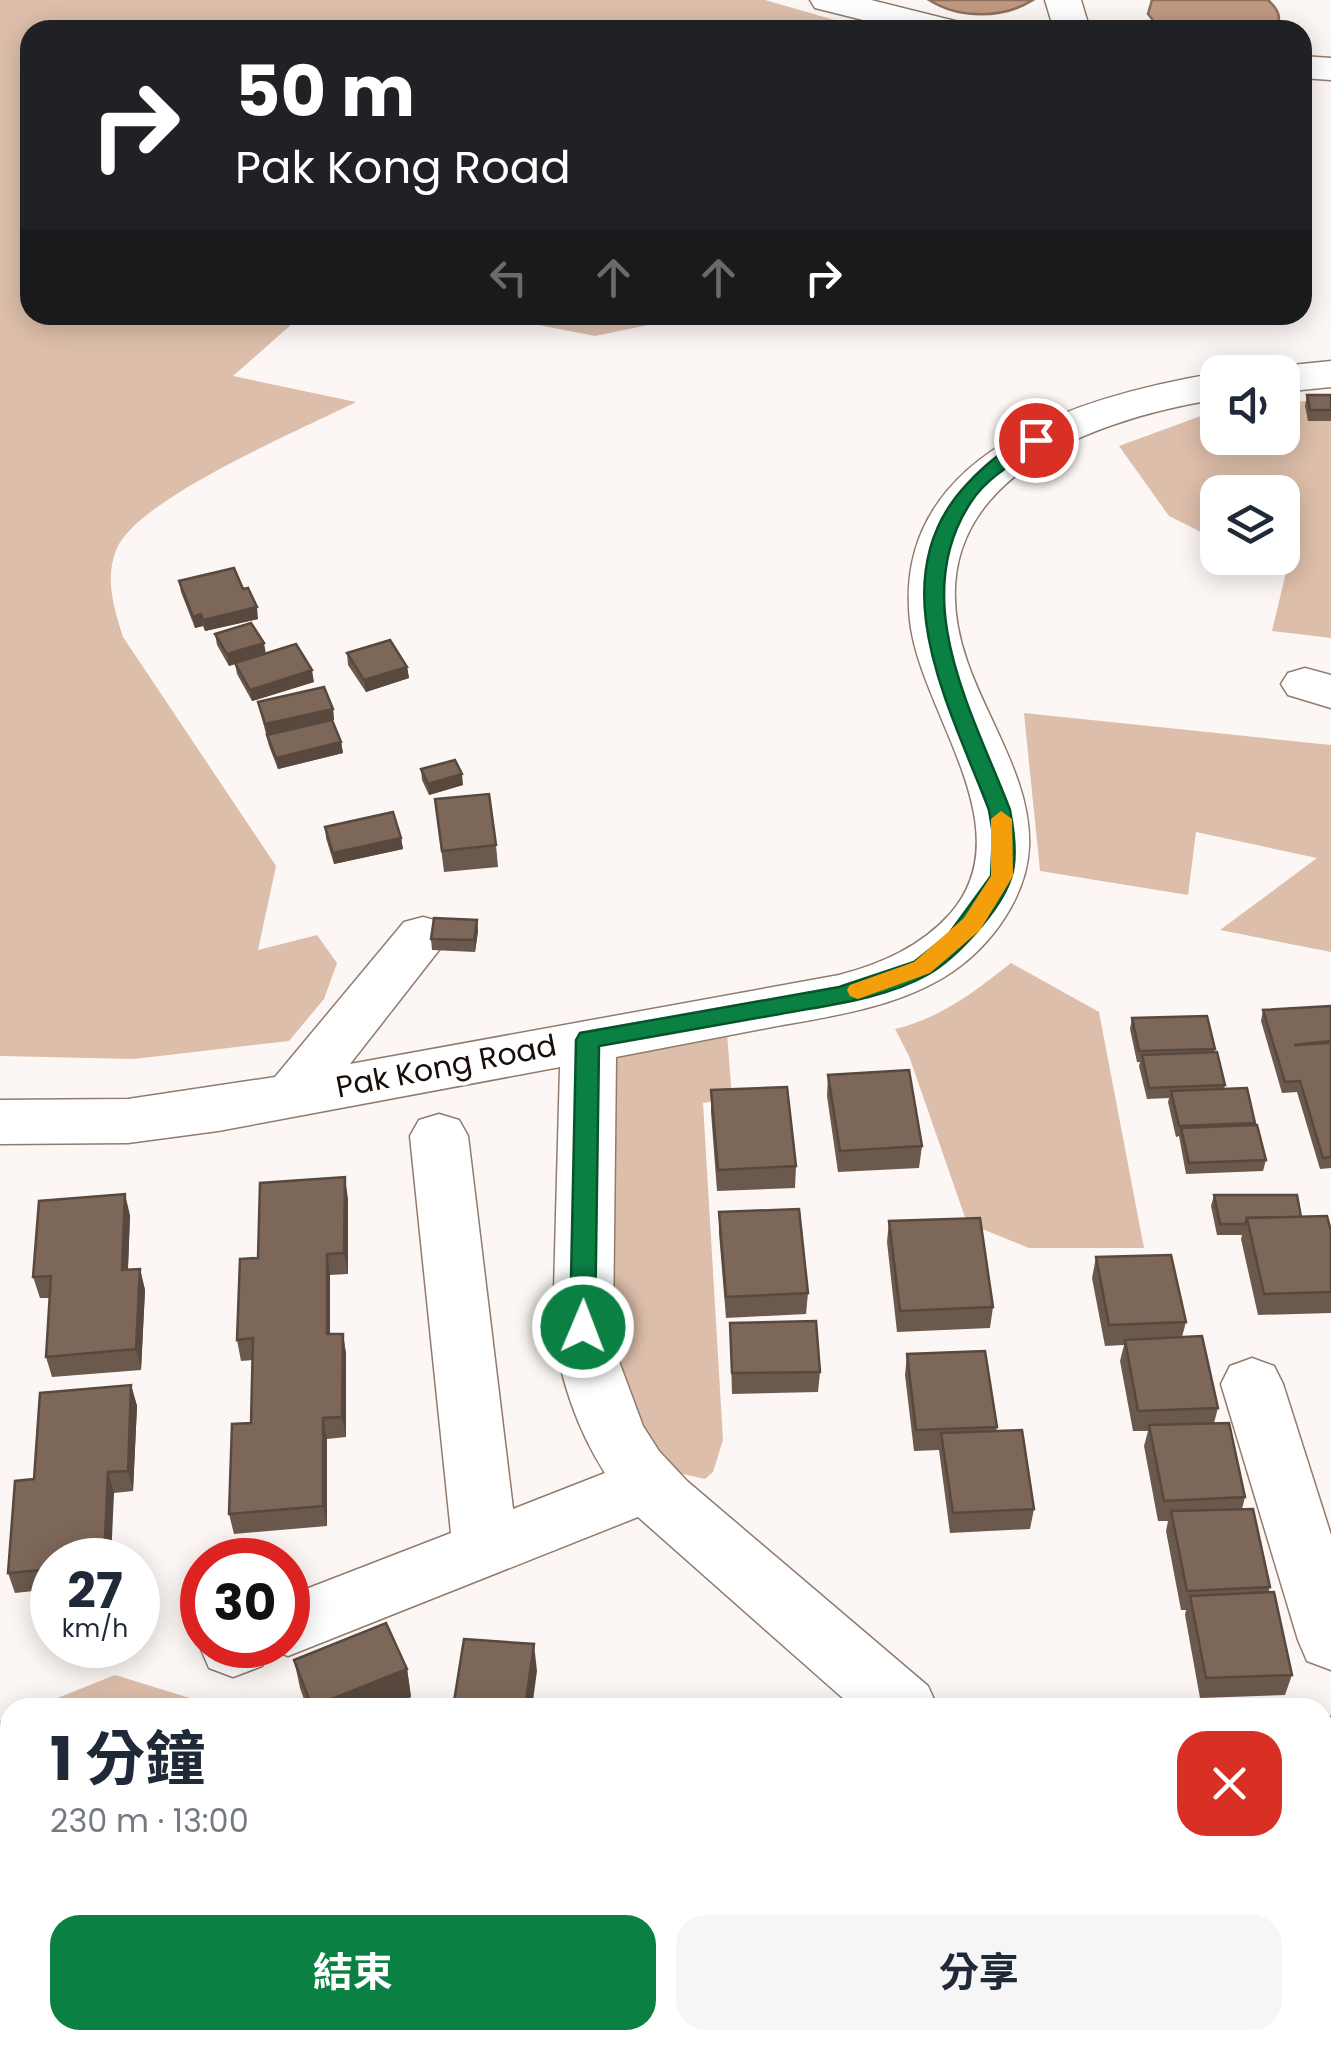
<!DOCTYPE html>
<html lang="zh-TW">
<head>
<meta charset="utf-8">
<style>
	:root { --surface:#fff; --page:#f6f6f7; --text:#1f2937; --muted:#747a83; --accent:#0b8043 }
	body { margin:0; font-family:Poppins,"Noto Sans TC",sans-serif; background:var(--page); color:var(--text); height:100vh; display:flex; flex-direction:column; font-size:38px; white-space:nowrap }
	* { box-sizing:border-box; margin:0 }
	p { font-size:32px; color:var(--muted) }
	.icon { flex:none; width:55px; height:55px; fill:none; stroke:currentColor; stroke-width:2; stroke-linecap:round; stroke-linejoin:round }
	.map { position:relative; flex:1; overflow:hidden }
	.details { position:absolute; left:0px; top:1698px; width:1332px; height:352px; display:flex; flex-direction:column; background:var(--surface); border-radius:30px 30px 0 0; box-shadow:0 5px 25px #0003 }
	.details>* { flex:none }
	.banner { position:absolute; left:20px; top:20px; width:1292px; height:305px; border-radius:30px; box-shadow:0 5px 25px #0003; background:#202124; color:#fff; overflow:hidden }
	.fabs { position:absolute; left:1200px; top:355px; display:grid; gap:20px }
	.fabs a { display:grid; place-items:center; width:100px; height:100px; border-radius:20px; background:var(--surface); box-shadow:0 5px 25px #0003; font-size:50px }
	.speed { position:absolute; left:30px; top:1538px; display:flex; gap:20px; font-size:50px; font-weight:700; text-align:center }
	.speed>* { display:grid; place-content:center; width:130px; height:130px; border-radius:50%; background:var(--surface); box-shadow:0 5px 25px #0003; line-height:1 }
	.speed small { font-size:25px; font-weight:400 }
	.speed .limit { border:15px solid #d22; background:#fff; color:#111 }
	.pin { position:absolute; display:grid; place-items:center; width:85px; height:85px; color:#fff; margin:-42px; border:5px solid #fff; border-radius:50%; box-shadow:0 2px 10px #0007 }
	.me { position:absolute; width:110px; margin:-55px; rotate:1deg; stroke-linejoin:round; filter:drop-shadow(0 0 8px #0008) }
	.turn { display:flex; align-items:center; gap:35px; height:210px; padding:0 50px; font-size:45px }
	.turn .icon { width:130px; height:130px; stroke-width:2.5 }
	.turn b { display:block; font-size:70px; line-height:85px }
	.lanes { display:flex; align-items:center; height:95px; padding:0 50px; background:#0003; justify-content:center; gap:50px; direction:ltr }
	.lanes .off { opacity:.35 }
	.round { display:grid; place-items:center; flex:none; width:105px; height:105px; border-radius:30px; background:var(--page) }
	.headline { display:flex; align-items:center; justify-content:space-between; height:170px; padding:0 50px }
	h1 { font-size:60px; font-weight:700; line-height:75px }
	.button { display:flex; gap:20px; margin-top:auto; padding:20px 50px }
	.button a { flex:1; height:115px; border-radius:30px; background:var(--accent); color:#fff; font-size:40px; font-weight:700; line-height:115px; text-align:center }
	.button a+a { background:var(--page); color:var(--text) }
	.map>svg:first-child { display:block }
	.green { fill:#ddbeaa }
	.water { fill:#c09981; stroke:#8d6f5d; stroke-width:2.5 }
	.lines { fill:none; stroke-linecap:round; stroke-linejoin:round }
	.minor-casing { stroke:#917b6d; stroke-width:3 }
	.minor { fill:#fff; fill-rule:evenodd }
	.wall { fill:#6c594d }
	.shaded-wall { fill:#58483e }
	.building { fill:#7d6759; stroke:#58483e; stroke-width:2.5 }
	.route { fill:#0b8043; stroke:#07532c; stroke-width:2.5 }
	.slow { fill:#f59e0b }
	.labels { text-anchor:middle; dominant-baseline:central; stroke-width:8; stroke-linejoin:round; paint-order:stroke }
	.street-label { font-size:30px; fill:#170e09; stroke:#fff }
</style>
</head>
<body>
<div class="map">
<svg width="1331" height="2049" viewBox="0 0 1331 2049">
	<rect width="100%" height="100%" fill="#fcf7f4"/>
	<g class="green">
		<path d="M0,0H765L869,30H30V315H302L233,376L356,402C301,430 140,497 117,548C104,578 114,608 123,637L276,866L258,950L317,935L337,963L324,999L289,1041L134,1059L0,1056Z"/>
		<polygon points="487,315 697,315 595,336"/>
		<polygon points="1331,399 1331,638 1272,631 1288,564 1262,558 1282,558 1282,492 1218,492 1217,540 1169,516 1119,446 1217,410 1218,438 1282,438 1283,403"/>
		<polygon points="1024,713 1331,745 1331,952 1220,930 1317,858 1196,832 1188,895 1040,871"/>
		<path d="M1011,963L1099,1012L1144,1248H1029L967,1223L909,1056L895,1029C941,1018 974,992 1011,963Z"/>
		<polygon points="726,1020 732,1098 703,1103 723,1440 713,1472 705,1479 656,1468 607,1371 602,1040"/>
		<polygon points="115,1675 219,1707 35,1707"/>
		<polygon points="10,1717 10,2040 261,2040 260,2049 0,2049 0,1721"/>
	</g>
	<g class="water">
		<path d="M929,0H1033C1003,19 959,19 929,0Z"/>
		<path d="M1152,0H1268C1278,9 1283,18 1275,30H1161L1148,14Z"/>
	</g>
	<g class="lines">
		<defs>
			<g id="minor">
				<polygon points="810,0 871,0 959,22 964,30 903,30 815,8"/>
				<polygon points="1045,0 1081,0 1090,30 1054,30"/>
				<polygon points="1302,56 1331,58 1331,80 1302,78"/>
				<polygon points="1331,361 1331,387 1282,392 1282,372 1265,372 1282,366"/>
				<path d="M1218,373V399C1082,421 907,487 967,661C987,720 1032,782 1029,847C1027,896 992,945 952,972C900,1007 833,1016 772,1027C720,1037 668,1047 616,1057L613,1327L620,1364L643,1426L659,1451L687,1481L928,1686L938,1708H854L638,1517L288,1656L270,1649L262,1666L233,1677L209,1668L200,1647L202,1641V1645H288V1596L451,1533L410,1136L419,1120L439,1114L459,1120L468,1136L513,1509L605,1473C577,1429 560,1378 553,1327L560,1067L218,1131L128,1143L0,1144V1100L128,1099L275,1077L404,922L423,917L442,922L450,936L350,1064L839,975C881,964 920,947 950,914C1025,829 920,712 910,621C891,449 1086,395 1218,373Z"/>
				<polygon points="1305,668 1331,675 1331,708 1288,695 1281,684 1288,673"/>
				<polygon points="1252,1358 1274,1366 1283,1384 1331,1535 1331,1670 1307,1661 1298,1640 1221,1384 1230,1366"/>
				<polygon points="1331,1717 1331,1796 1322,1799 1322,1720"/>
			</g>
		</defs>
		<use href="#minor" class="minor-casing"/>
		<use href="#minor" class="minor"/>
	</g>
	<g class="wall">
		<polygon points="1307,395 1331,395 1331,421 1308,421 1305,406"/>
		<polygon points="179,581 243,589 258,619 205,631 203,626 195,628 181,592"/>
		<polygon points="215,634 266,654 314,682 252,701 237,674 235,664 229,666 217,645"/>
		<polygon points="347,653 407,667 409,678 366,692 348,665"/>
		<polygon points="258,702 333,709 334,720 332,720 341,742 343,753 278,769 269,746"/>
		<polygon points="421,769 463,785 429,795 422,780"/>
		<polygon points="435,799 496,845 498,867 444,872"/>
		<polygon points="325,827 401,838 403,849 334,864 326,838"/>
		<polygon points="477,920 478,931 475,952 432,950 431,939"/>
		<polygon points="1331,1006 1331,1168 1320,1169 1297,1092 1282,1093 1261,1021 1263,1010"/>
		<polygon points="1132,1018 1215,1049 1214,1052 1225,1085 1224,1089 1255,1123 1266,1160 1263,1171 1186,1174 1179,1136 1176,1137 1168,1102 1169,1098 1147,1099 1139,1066 1140,1062 1137,1062 1130,1029"/>
		<polygon points="828,1075 922,1146 919,1168 838,1172 827,1096"/>
		<polygon points="711,1090 796,1166 795,1188 717,1191 711,1112"/>
		<polygon points="1214,1195 1301,1216 1331,1231 1331,1313 1258,1315 1241,1239 1242,1235 1217,1235 1211,1206"/>
		<polygon points="348,1199 348,1274 330,1275 330,1334 343,1334 346,1354 346,1437 327,1439 327,1526 234,1534 229,1514 251,1423 253,1360 241,1361 237,1340 258,1258"/>
		<polygon points="719,1212 808,1293 806,1314 726,1318 719,1233"/>
		<polygon points="130,1215 128,1270 140,1269 145,1290 141,1370 52,1377 46,1357 50,1298 40,1298 33,1277"/>
		<polygon points="889,1221 993,1307 990,1328 897,1332 887,1242"/>
		<polygon points="1096,1257 1186,1322 1182,1337 1218,1408 1214,1423 1245,1497 1242,1509 1270,1587 1268,1593 1292,1675 1285,1695 1200,1698 1185,1615 1186,1610 1181,1610 1166,1531 1168,1521 1158,1521 1144,1446 1148,1431 1133,1431 1120,1361 1124,1345 1105,1346 1092,1278"/>
		<polygon points="730,1323 820,1372 818,1392 732,1394"/>
		<polygon points="907,1354 997,1427 996,1431 1034,1509 1030,1529 950,1533 939,1450 914,1451 905,1375"/>
		<polygon points="131,1385 137,1406 133,1491 114,1493 52,1560 52,1589 15,1593 8,1573 34,1479"/>
		<polygon points="294,1660 407,1669 411,1697 384,1708 307,1708 300,1688"/>
		<polygon points="1322,1891 1331,1917 1331,1959 1322,1961"/>
		<polygon points="1331,1963 1331,2034 1322,2036 1322,1965"/>
		<polygon points="447,2040 539,2040 538,2049 446,2049"/>
		<polygon points="1086,2040 1200,2040 1202,2049 1084,2049"/>
		<polygon points="1257,2040 1294,2040 1259,2046"/>
	</g>
	<g class="shaded-wall">
		<polygon points="257,607 258,619 205,631 203,620"/>
		<polygon points="201,614 203,626 195,628 193,617"/>
		<polygon points="264,643 266,654 229,666 227,654"/>
		<polygon points="407,667 409,678 366,692 364,680"/>
		<polygon points="312,670 314,682 252,701 250,690"/>
		<polygon points="333,709 334,720 267,735 265,724"/>
		<polygon points="341,742 343,753 278,769 276,758"/>
		<polygon points="462,774 463,785 429,795 428,784"/>
		<polygon points="401,838 403,849 334,864 333,853"/>
		<polygon points="477,920 478,931 475,952 474,940"/>
		<polygon points="345,1177 348,1199 348,1274 344,1253"/>
		<polygon points="125,1194 130,1215 127,1291 122,1270"/>
		<polygon points="327,1254 330,1275 330,1355 327,1334"/>
		<polygon points="140,1269 145,1290 141,1370 136,1349"/>
		<polygon points="343,1334 346,1354 346,1437 342,1417"/>
		<polygon points="131,1385 137,1406 133,1491 128,1471"/>
		<polygon points="323,1418 327,1439 327,1526 323,1506"/>
		<polygon points="108,1472 114,1493 111,1560 104,1560"/>
		<polygon points="534,1644 537,1671 532,1708 525,1708"/>
		<polygon points="407,1669 411,1697 384,1708 312,1708"/>
		<polygon points="534,2040 539,2040 538,2049 533,2049"/>
	</g>
	<g class="building">
		<polygon points="1307,395 1331,395 1331,410 1310,410"/>
		<polygon points="234,568 243,589 248,588 257,607 203,620 201,614 193,617 179,581"/>
		<polygon points="251,623 264,643 227,654 215,634"/>
		<polygon points="390,640 407,667 364,680 347,653"/>
		<polygon points="296,644 312,670 250,690 235,663"/>
		<polygon points="324,687 333,709 265,724 258,702"/>
		<polygon points="332,720 341,742 276,758 267,735"/>
		<polygon points="455,760 462,774 428,784 421,769"/>
		<polygon points="489,794 496,845 442,851 435,799"/>
		<polygon points="393,812 401,838 333,853 325,827"/>
		<polygon points="434,918 477,920 474,940 431,939"/>
		<polygon points="1331,1006 1331,1041 1294,1045 1331,1043 1331,1157 1323,1158 1300,1081 1285,1082 1263,1010"/>
		<polygon points="1207,1016 1215,1049 1139,1051 1132,1018"/>
		<polygon points="1217,1052 1225,1085 1149,1088 1142,1055"/>
		<polygon points="909,1070 922,1146 840,1151 828,1075"/>
		<polygon points="787,1087 796,1166 718,1170 711,1090"/>
		<polygon points="1247,1088 1255,1123 1179,1126 1171,1091"/>
		<polygon points="1257,1125 1266,1160 1189,1163 1181,1128"/>
		<polygon points="345,1177 344,1253 327,1254 327,1334 343,1334 342,1417 323,1418 323,1506 229,1514 232,1424 251,1423 253,1338 237,1340 240,1259 258,1258 260,1183"/>
		<polygon points="125,1194 122,1270 140,1269 136,1349 46,1357 51,1276 33,1277 39,1201"/>
		<polygon points="1214,1195 1297,1195 1301,1217 1247,1218 1245,1224 1220,1224"/>
		<polygon points="799,1209 808,1293 726,1297 719,1212"/>
		<polygon points="1327,1216 1331,1231 1331,1292 1264,1294 1247,1218"/>
		<polygon points="980,1218 993,1307 900,1311 889,1221"/>
		<polygon points="1171,1255 1186,1322 1109,1325 1096,1257"/>
		<polygon points="816,1321 820,1372 732,1373 730,1323"/>
		<polygon points="1202,1336 1218,1408 1138,1411 1125,1340"/>
		<polygon points="985,1351 997,1427 916,1430 907,1354"/>
		<polygon points="131,1385 128,1471 108,1472 104,1560 52,1560 52,1569 8,1573 15,1481 34,1479 40,1393"/>
		<polygon points="1229,1423 1245,1497 1164,1501 1149,1425"/>
		<polygon points="1022,1430 1034,1509 953,1513 941,1433"/>
		<polygon points="1253,1509 1270,1587 1187,1591 1171,1511"/>
		<polygon points="1274,1592 1292,1675 1206,1678 1190,1596"/>
		<polygon points="386,1623 407,1669 312,1707 294,1660"/>
		<polygon points="464,1639 534,1644 525,1708 453,1708"/>
		<polygon points="1322,1891 1331,1917 1331,1943 1322,1944"/>
		<polygon points="1331,1963 1331,2019 1322,2020 1322,1965"/>
		<polygon points="447,2040 534,2040 533,2049 446,2046"/>
		<polygon points="630,2040 714,2040 713,2049 630,2049"/>
		<polygon points="1091,2040 1200,2040 1202,2049 1093,2049"/>
	</g>
	<path class="route" d="M1036,435L1045,440L1042,444C1017,461 988,476 971,502C906,600 974,715 1010,810C1014,831 1018,858 1011,878C1001,910 956,959 927,975C884,999 828,1005 780,1014C720,1025 659,1035 599,1046L595,1327L592,1334L583,1337L574,1334L570,1327L576,1040L580,1033L839,987L914,962L948,935L991,876L993,834L989,810C951,709 877,579 967,484C985,465 1011,443 1036,435Z"/>
	<polygon class="slow" points="1001,811 1012,819 1013,876 980,930 930,973 858,999 850,996 847,990 850,985 914,962 964,918 991,876 991,819"/>
	<g class="labels">
		<g class="street-label">
			<text transform="translate(446 1066) rotate(-11)">Pak Kong Road</text>
		</g>
	</g>
</svg>
<div class="fabs">
<a><svg class="icon" aria-label="sound" viewBox="0 0 24 24"><path d="M4 9h4l5-4v14l-5-4H4zM17 9q2 3 0 6"/></svg></a>
<a><svg class="icon" aria-label="layers" viewBox="0 0 24 24"><path d="M12 4l9 5-9 5-9-5zM3 14l9 5 9-5"/></svg></a>
</div>
<div class="speed"><div>27<small>km/h</small></div><div class="limit">30</div></div>
<div class="pin" style="left:1036px;top:440px;background:#d93025"><svg class="icon" aria-label="arrive" viewBox="0 0 24 24"><path d="M6 21V4h12l-3 4 3 4H6"/></svg></div>
<svg class="me" style="left:583px;top:1327px" viewBox="-20 -20 40 40"><circle r="17" fill="#0b8043" stroke="#fff" stroke-width="3"/><path d="M0-11L8 9 0 5-8 9z" fill="#fff"/></svg>
<div class="banner">
<div class="turn"><svg class="icon" aria-label="right" viewBox="0 0 24 24"><path d="M7 20v-9h11M14 6l5 5-5 5"/></svg><div><b>50 m</b>Pak Kong Road</div></div>
<div class="lanes"><svg class="icon off" aria-label="left" viewBox="0 0 24 24"><path d="M17 20v-9H6M10 6l-5 5 5 5"/></svg><svg class="icon off" aria-label="ahead" viewBox="0 0 24 24"><path d="M12 20V5M6 11l6-6 6 6"/></svg><svg class="icon off" aria-label="ahead" viewBox="0 0 24 24"><path d="M12 20V5M6 11l6-6 6 6"/></svg><svg class="icon" aria-label="right" viewBox="0 0 24 24"><path d="M7 20v-9h11M14 6l5 5-5 5"/></svg></div>
</div>
<section class="details">
<div class="headline"><div><h1>1 分鐘</h1><p>230 m · 13:00</p></div><a class="round" style="background:#d93025;color:#fff"><svg class="icon" aria-label="close" viewBox="0 0 24 24"><path d="M6 6l12 12M18 6L6 18"/></svg></a></div>
<div class="button"><a>結束</a><a>分享</a></div>
</section>
</div>
</body>
</html>
